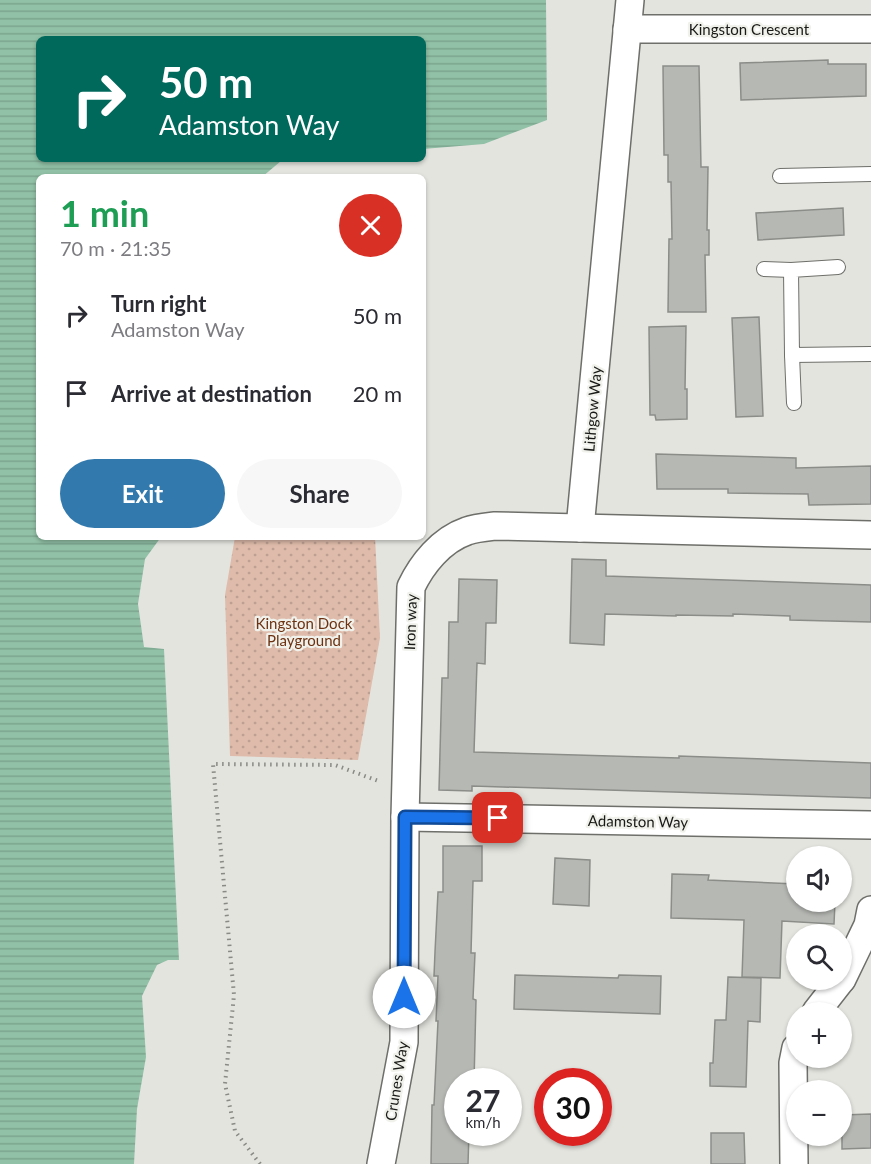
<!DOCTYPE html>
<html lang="en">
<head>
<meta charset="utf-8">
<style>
	:root { --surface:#fff; --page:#f7f7f7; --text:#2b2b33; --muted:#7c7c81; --accent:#3279ad }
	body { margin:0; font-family:Lato,sans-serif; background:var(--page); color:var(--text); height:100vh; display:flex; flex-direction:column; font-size:22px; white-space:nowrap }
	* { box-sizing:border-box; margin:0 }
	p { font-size:20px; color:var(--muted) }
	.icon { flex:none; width:33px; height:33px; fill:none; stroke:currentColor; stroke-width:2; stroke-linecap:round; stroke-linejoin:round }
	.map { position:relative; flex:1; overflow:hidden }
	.sheet { position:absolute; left:36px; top:174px; width:390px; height:366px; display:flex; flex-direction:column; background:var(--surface); border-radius:9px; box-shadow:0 2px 4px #0004 }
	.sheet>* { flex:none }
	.banner { position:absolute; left:36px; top:36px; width:390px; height:126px; border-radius:9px; box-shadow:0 2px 4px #0004; background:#00695c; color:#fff; overflow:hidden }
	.tools { position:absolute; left:786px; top:846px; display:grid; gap:12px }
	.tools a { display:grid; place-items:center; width:66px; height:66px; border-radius:50%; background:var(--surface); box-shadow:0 2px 4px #0004; font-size:30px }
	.speed { position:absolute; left:444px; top:1068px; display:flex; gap:12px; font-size:30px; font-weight:700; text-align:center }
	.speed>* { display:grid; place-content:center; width:78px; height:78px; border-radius:50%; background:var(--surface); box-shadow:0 2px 4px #0004; line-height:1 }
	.speed small { font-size:15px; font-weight:400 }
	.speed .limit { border:9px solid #d22; background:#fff; color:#111 }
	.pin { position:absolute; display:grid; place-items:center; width:51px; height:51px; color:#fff; margin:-26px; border-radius:12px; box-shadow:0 3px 9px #0006 }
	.me { position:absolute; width:66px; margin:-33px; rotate:0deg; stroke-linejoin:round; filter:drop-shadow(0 0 4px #0008) }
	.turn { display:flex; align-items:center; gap:21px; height:126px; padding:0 24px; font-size:27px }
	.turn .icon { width:78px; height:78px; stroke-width:2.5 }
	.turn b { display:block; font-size:42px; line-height:51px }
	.round { display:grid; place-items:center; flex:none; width:63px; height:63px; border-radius:32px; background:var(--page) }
	.summary { display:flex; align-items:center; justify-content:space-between; height:102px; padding:0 24px }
	h1 { font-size:36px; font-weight:700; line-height:45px; color:#1e9e55 }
	.button { display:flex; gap:12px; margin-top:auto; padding:12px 24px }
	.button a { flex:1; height:69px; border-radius:36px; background:var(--accent); color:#fff; font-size:24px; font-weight:700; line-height:69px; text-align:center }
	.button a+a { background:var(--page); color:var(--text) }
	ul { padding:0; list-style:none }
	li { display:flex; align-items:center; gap:18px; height:78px; padding:0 24px }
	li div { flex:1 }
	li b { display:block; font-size:22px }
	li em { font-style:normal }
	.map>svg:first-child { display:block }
	.park { fill:url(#park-dots) }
	.water { fill:url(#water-rules) }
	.building { fill:#b6b8b4; stroke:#8b8d89; stroke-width:1.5 }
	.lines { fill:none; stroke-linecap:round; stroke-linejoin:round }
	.lane-casing { stroke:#6e6e6a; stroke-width:16 }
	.street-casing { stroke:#6e6e6a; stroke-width:30 }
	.path { stroke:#898985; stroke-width:4; stroke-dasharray:1.5 4.5; stroke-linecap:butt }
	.lane { stroke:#fff; stroke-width:14 }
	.street { stroke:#fff; stroke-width:27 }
	.route-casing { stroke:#114b97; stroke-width:15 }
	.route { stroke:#1a73e8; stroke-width:10 }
	.labels { text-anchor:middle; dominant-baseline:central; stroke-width:4.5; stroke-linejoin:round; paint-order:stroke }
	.street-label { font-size:15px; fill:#191917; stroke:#f1f1ec }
	.park-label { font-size:15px; fill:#6d3211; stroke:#f1f1ec }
</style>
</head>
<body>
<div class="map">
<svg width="871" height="1164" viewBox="0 0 871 1164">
	<defs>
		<pattern id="park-dots" width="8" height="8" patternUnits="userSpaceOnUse" patternTransform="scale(1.5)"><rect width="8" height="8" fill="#debbaa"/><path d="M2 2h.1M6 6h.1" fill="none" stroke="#bea092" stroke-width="1.8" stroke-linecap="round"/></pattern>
		<pattern id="water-rules" width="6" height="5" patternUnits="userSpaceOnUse" patternTransform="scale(1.5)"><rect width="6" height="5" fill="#91c1a6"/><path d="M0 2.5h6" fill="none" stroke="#7ca58e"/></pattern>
	</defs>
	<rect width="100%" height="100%" fill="#e4e4df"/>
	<polygon class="park" points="235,537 375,537 380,638 358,760 230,756 225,595"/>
	<polygon class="water" points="0,0 546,0 547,120 484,144 423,149 423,39 39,39 39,159 319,159 281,161 262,177 39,177 39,537 161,537 145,559 138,604 144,647 164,649 179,960 168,960 157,965 142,996 146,1057 137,1109 134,1164 0,1164"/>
	<g class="building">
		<polygon points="828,60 828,64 866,64 866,96 741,100 740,63"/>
		<polygon points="663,66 699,66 701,167 708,167 707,230 709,230 709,255 705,255 706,312 668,312 669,239 672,239 671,182 668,182 668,155 664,155"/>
		<polygon points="843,208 844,235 758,240 756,213"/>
		<polygon points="759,317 763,416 736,417 732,318"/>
		<polygon points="686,326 685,389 687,389 687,419 656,420 655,415 650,415 649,327"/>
		<polygon points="656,454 796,458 796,468 871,466 871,504 809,505 808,494 728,493 728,489 657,489"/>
		<polygon points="572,559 606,560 606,576 871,585 871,622 790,620 790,616 733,614 733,616 676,615 676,616 605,614 604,645 570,643"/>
		<polygon points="459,579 497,580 496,623 486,623 485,664 477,663 474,752 679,758 679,756 871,763 871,798 472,786 472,791 439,790 442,678 448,678 449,622 458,622"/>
		<polygon points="443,846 482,846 482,881 473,881 471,953 475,953 473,999 476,1000 474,1082 458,1082 458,1132 469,1132 468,1164 431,1164 432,1105 434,1105 438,1021 436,1021 438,976 434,976 435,952 438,892 443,892"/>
		<polygon points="555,858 590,860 589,906 553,904"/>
		<polygon points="672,874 709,875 708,880 796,884 796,902 835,902 834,924 782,921 780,978 742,977 744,920 671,918"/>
		<polygon points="515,975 618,978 619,975 661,976 660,1014 514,1009"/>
		<polygon points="728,977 761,978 760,1022 748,1021 746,1087 710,1086 710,1063 713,1063 715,1020 726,1020"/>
		<polygon points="871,1114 871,1148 842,1149 842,1115"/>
		<polygon points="711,1133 744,1133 745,1164 711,1164"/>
	</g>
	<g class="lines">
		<defs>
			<g id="lane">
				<polyline points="780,176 871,174"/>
				<polyline points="838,267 791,270 792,355 871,354"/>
				<polyline points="764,269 791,270"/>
				<polyline points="792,355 794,403"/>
			</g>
			<g id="street">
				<polyline points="627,29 871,29"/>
				<polyline points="580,528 630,0"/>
				<polyline points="405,817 871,825"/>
				<polyline points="842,979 868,925 871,910"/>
				<polyline points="816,1012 841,980"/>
				<path d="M381,1164L404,1042L405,817L411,587C422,564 441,540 467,531C475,528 486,527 495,526L871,535"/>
				<polyline points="794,1164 793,1063 796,1048"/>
			</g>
		</defs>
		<use href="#lane" class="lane-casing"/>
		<use href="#street" class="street-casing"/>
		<polyline class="path" points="260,1164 235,1131 225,1084 234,995 213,764 335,765 381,782"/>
		<use href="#lane" class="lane"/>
		<use href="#street" class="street"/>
	</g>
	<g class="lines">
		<defs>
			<polyline id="route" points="404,997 405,817 498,818"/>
		</defs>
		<use href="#route" class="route-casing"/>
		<use href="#route" class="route"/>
	</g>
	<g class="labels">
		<g class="street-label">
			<text x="749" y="29">Kingston Crescent</text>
			<text transform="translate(592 409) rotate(-85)">Lithgow Way</text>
			<text transform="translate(410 622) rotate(-88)">Iron way</text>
			<text transform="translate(638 821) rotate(1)">Adamston Way</text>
			<text transform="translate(396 1081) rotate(-81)">Crunes Way</text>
		</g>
		<g class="park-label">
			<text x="304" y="623">Kingston Dock<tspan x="304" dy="17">Playground</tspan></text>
		</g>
	</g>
</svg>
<div class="tools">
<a><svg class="icon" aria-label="sound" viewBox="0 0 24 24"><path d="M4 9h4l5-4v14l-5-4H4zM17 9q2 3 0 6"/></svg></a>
<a><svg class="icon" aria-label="search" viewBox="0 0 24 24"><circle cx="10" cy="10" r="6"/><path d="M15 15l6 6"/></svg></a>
<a>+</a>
<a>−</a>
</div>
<div class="speed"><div>27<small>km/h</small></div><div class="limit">30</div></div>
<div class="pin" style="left:498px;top:818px;background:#d93025"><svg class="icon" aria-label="arrive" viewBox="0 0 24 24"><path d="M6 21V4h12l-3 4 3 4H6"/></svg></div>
<svg class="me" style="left:404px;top:997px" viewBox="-20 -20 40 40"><circle r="19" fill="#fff"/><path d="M0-13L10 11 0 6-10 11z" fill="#1a73e8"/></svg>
<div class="banner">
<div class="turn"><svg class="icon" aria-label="right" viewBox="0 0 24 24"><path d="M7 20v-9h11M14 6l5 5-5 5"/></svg><div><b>50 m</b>Adamston Way</div></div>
</div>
<section class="sheet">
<div class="summary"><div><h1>1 min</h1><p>70 m · 21:35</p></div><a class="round" style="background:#d93025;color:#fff"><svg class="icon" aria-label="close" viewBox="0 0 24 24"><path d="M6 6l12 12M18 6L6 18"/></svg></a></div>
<ul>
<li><svg class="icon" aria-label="right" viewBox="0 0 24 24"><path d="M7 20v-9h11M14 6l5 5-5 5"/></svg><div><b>Turn right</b><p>Adamston Way</p></div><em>50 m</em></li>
<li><svg class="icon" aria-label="arrive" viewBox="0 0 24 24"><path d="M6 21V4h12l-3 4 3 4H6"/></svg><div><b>Arrive at destination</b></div><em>20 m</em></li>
</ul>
<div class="button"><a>Exit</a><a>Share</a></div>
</section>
</div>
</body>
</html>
